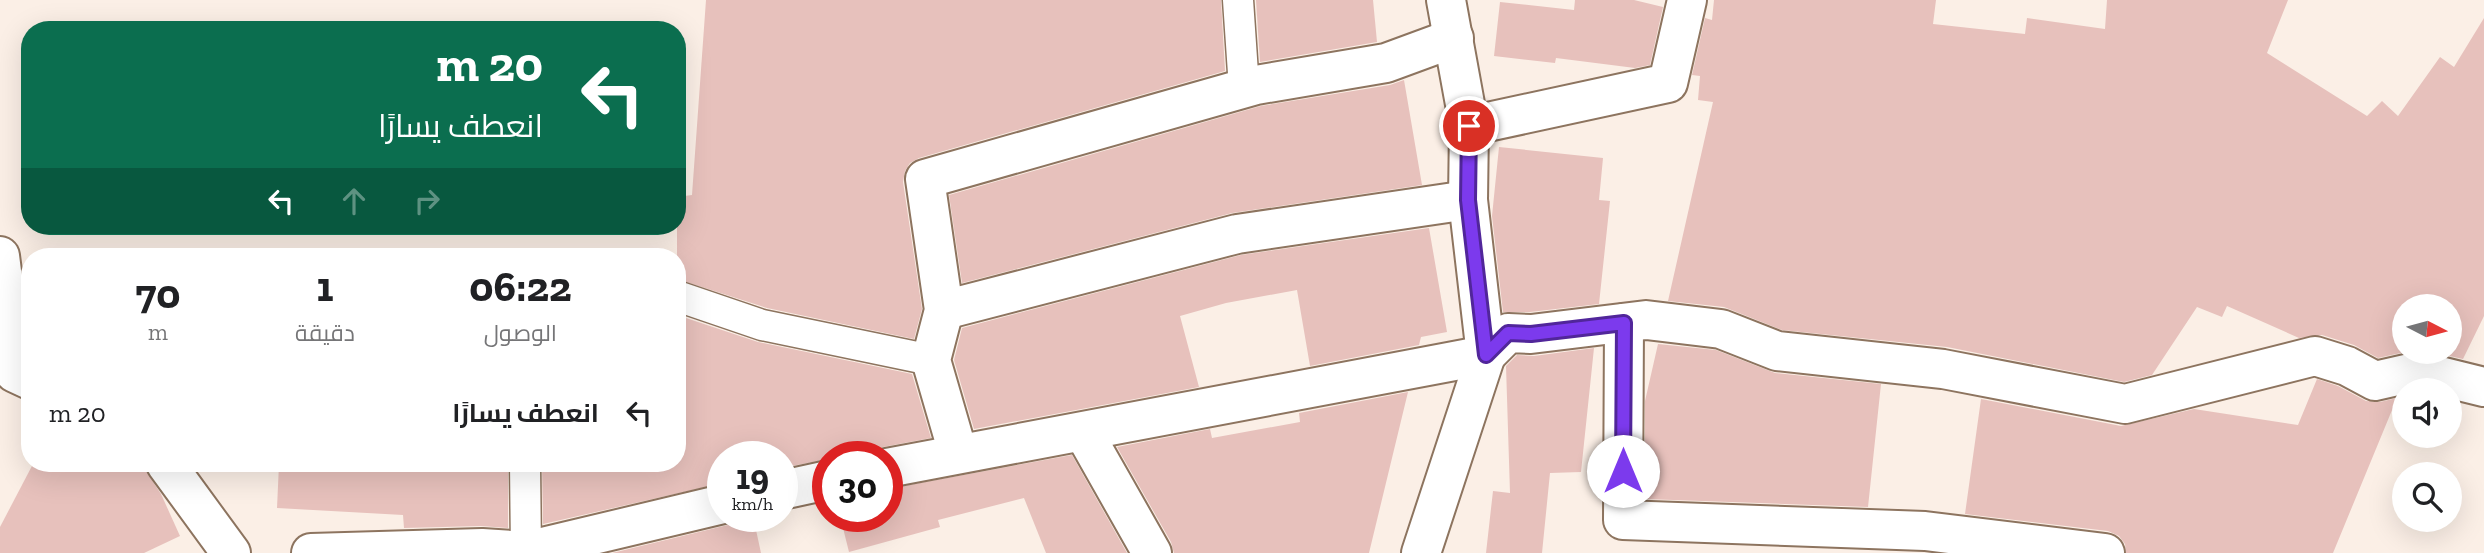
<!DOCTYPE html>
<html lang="ar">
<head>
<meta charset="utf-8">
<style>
	:root { --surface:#fff; --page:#f2f2f2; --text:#202124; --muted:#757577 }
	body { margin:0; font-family:"Zilla Slab",Cairo,serif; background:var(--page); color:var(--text); direction:rtl; height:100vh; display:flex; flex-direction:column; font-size:26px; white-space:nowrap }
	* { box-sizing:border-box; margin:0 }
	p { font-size:23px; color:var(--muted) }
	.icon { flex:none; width:38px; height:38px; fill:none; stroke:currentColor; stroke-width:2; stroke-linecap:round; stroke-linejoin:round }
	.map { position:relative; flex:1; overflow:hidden; direction:ltr }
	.side { position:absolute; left:21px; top:248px; width:665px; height:224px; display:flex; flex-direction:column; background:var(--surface); border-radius:28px; box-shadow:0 7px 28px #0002; direction:rtl }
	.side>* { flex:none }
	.banner { position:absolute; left:21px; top:21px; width:665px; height:214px; border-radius:28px; box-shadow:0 7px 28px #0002; direction:rtl; background:#0b6e4f; color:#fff; overflow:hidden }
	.needle { width:46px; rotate:96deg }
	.tools { position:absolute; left:2392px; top:294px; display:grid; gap:14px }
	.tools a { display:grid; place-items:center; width:70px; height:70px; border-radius:50%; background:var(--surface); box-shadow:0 7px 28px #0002; font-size:35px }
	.speed { position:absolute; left:707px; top:441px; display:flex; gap:14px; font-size:35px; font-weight:700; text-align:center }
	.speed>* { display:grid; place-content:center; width:91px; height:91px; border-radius:50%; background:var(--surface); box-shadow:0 7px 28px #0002; line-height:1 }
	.speed small { font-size:18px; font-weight:400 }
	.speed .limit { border:10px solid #d22; background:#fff; color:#111 }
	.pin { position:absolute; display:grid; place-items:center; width:60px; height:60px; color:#fff; margin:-30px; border:4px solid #fff; border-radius:50%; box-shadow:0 2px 7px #0007 }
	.me { position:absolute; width:77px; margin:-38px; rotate:0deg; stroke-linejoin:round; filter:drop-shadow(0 0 5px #0008) }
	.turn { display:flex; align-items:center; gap:24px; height:147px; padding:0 28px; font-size:32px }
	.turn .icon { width:91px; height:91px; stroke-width:2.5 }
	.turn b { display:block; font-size:49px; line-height:60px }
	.lanes { display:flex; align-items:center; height:66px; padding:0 28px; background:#0003; justify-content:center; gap:35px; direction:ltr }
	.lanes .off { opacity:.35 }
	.eta { display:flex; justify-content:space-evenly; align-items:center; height:119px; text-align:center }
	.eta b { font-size:42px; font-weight:700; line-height:49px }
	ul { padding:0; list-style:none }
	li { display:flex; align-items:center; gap:21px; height:91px; padding:0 28px }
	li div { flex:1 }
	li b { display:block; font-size:26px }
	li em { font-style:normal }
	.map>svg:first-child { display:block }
	.building { fill:#e7c1bc }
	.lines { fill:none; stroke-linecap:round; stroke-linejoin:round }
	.lane-casing { stroke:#8d745f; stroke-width:33 }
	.street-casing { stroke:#8d745f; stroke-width:42 }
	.secondary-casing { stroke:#8d745f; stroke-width:42 }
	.lane { stroke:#fff; stroke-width:30 }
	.street { stroke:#fff; stroke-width:38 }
	.secondary { stroke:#fff; stroke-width:38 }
	.route-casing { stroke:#51269a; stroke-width:18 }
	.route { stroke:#7c3aed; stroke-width:12 }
</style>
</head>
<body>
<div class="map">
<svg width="2484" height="553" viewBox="0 0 2484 553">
	<rect width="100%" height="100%" fill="#fbefe6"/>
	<g class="building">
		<polygon points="706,0 1221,0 1225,71 919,158 910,163 905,171 903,182 922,309 914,339 767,308 677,279 677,197 692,195"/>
		<polygon points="1256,0 1373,0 1377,42 1260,62"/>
		<polygon points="1575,0 1634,0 1663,7 1650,65 1635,68 1556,58 1555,63 1494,56 1500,2 1574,10"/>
		<polygon points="1714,0 1936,0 1933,24 2025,34 2027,18 2105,29 2107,0 2288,0 2267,53 2367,116 2382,101 2398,116 2440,57 2454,67 2484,18 2484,316 2463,359 2432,352 2450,352 2450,306 2404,306 2405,352 2378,358 2354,345 2322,335 2299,338 2227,306 2222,317 2197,307 2152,375 2124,382 1947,347 1782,330 1724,307 1668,301 1713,102 1698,100 1700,76 1692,75 1705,18 1712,20"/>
		<polygon points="1404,80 1422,185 1232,213 962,283 949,195 1261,106 1390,85"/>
		<polygon points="1499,147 1603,158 1599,200 1610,201 1599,304 1530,312 1503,312 1492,216"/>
		<polygon points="1429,228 1447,332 1421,337 1419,345 1310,366 1297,290 1226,303 1180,316 1199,387 974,429 954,360 962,328 1241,255"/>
		<polygon points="677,315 758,342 912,374 931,438 883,447 873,451 869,457 828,457 828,459 782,468 782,457 723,457 723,483 543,524 542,464 677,464"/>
		<polygon points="1658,344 1716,350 1775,373 1881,384 1868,507 1645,499 1645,401"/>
		<polygon points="1594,348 1581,472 1550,473 1542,553 1486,553 1493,491 1510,493 1506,366 1517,355 1534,356"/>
		<polygon points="2317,379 2338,386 2366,401 2380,402 2397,398 2333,553 2126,553 2125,544 2119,536 2108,531 1965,514 1981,399 2121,426 2194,409 2298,425"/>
		<polygon points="1408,392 1369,553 1174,553 1171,542 1117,447 1210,429 1212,438 1300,422 1299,413"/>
		<polygon points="1072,455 1127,553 1046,553 1024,498 938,520 940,527 849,552 840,516 887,516 887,489"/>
		<polygon points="33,464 131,464 146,471 161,494 180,536 144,553 0,553 0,527"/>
		<polygon points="279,464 508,464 508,528 481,526 404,528 403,515 277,508"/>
		<polygon points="740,516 753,516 761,553 612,553 728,525"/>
	</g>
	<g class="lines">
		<defs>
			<g id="lane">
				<polyline points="1238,0 1244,88"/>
				<polyline points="677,296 762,325 931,360"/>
				<polyline points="525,464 526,551"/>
			</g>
			<g id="street">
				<polyline points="1469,126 1668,83 1687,0"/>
				<polyline points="0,256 15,373 30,380"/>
				<polyline points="944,310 1237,234 1468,200"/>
				<polyline points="1624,323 1623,520 1925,531 2105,553"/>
				<polyline points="1084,433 1152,553"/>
				<polyline points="958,453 931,360 944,310 925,179 1256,85 1386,63 1454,38"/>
				<polyline points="166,464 231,553"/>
				<polyline points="887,468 1486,355 1508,333 1531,334 1646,320 1721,329 1777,351 1943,369 2125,404 2315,356 2347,366 2375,381 2419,371 2484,387"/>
				<polyline points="782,490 828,480"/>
				<polyline points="311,553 482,548 526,551 723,504"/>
			</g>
			<polyline id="secondary" points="1421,553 1486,355 1468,200 1469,126 1446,0"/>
		</defs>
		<use href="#lane" class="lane-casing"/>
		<use href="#street" class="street-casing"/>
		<use href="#secondary" class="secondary-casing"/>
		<use href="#lane" class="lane"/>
		<use href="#street" class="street"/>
		<use href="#secondary" class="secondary"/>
	</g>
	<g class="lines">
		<defs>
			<polyline id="route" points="1469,126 1468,200 1486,355 1508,333 1531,334 1624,323 1623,471"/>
		</defs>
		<use href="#route" class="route-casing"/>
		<use href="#route" class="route"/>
	</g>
</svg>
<div class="tools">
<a><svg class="needle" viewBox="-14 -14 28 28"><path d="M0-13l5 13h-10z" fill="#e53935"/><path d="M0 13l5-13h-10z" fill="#757577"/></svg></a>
<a><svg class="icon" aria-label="sound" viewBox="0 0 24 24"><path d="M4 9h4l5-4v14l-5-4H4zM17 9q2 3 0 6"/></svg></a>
<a><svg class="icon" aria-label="search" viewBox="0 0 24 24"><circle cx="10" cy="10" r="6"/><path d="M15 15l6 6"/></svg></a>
</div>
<div class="speed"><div>19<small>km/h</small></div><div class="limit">30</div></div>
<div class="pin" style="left:1469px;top:126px;background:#d93025"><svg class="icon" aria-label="arrive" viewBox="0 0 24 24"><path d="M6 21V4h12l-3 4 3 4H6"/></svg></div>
<svg class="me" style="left:1623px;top:471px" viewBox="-20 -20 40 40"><circle r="19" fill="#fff"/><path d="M0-13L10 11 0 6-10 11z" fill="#7c3aed"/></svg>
<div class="banner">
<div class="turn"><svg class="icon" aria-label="left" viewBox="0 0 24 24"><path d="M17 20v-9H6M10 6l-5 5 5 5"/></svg><div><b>20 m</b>انعطف يسارًا</div></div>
<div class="lanes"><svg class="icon" aria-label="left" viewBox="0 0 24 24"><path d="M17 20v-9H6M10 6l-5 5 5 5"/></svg><svg class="icon off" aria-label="ahead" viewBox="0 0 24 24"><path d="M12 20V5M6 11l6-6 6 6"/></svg><svg class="icon off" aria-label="right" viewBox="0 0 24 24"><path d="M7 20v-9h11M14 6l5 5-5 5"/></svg></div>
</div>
<section class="side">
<div class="eta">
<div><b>06:22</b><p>الوصول</p></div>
<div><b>1</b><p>دقيقة</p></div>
<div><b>70</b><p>m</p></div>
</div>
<ul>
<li><svg class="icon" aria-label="left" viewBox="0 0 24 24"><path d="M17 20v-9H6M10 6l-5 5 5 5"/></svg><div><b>انعطف يسارًا</b></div><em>20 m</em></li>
</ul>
</section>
</div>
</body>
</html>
